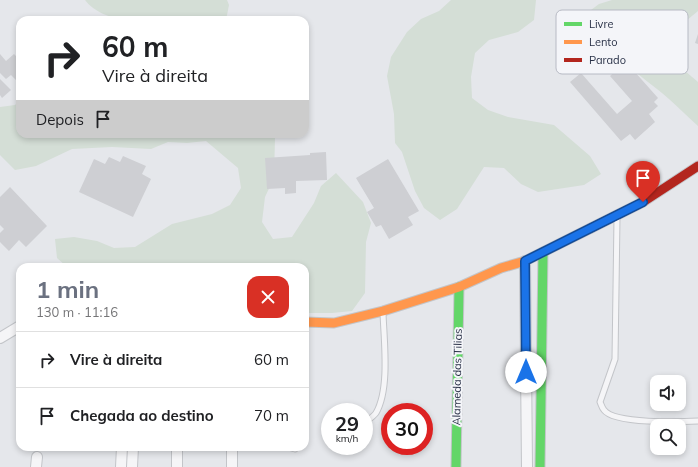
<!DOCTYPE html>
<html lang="pt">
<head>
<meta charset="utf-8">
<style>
	:root { --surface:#fff; --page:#f6f6f6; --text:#202124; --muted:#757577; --line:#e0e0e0; --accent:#6b7180 }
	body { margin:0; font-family:Mulish,sans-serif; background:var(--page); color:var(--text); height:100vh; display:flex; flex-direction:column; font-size:15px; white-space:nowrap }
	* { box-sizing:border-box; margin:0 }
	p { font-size:13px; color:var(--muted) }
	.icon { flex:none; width:22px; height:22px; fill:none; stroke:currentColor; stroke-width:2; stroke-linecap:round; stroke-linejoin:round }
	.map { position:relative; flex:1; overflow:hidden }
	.details { position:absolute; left:16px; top:263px; width:293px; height:188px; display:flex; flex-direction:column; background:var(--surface); border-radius:12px; box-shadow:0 2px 6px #0003 }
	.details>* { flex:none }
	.hud { position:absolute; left:16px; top:16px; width:293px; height:122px; border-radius:12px; box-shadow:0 2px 6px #0003; background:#fff; color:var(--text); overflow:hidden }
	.buttons { position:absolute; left:650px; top:375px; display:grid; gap:8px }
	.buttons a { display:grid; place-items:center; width:36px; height:36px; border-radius:8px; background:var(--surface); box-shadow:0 2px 6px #0003; font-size:20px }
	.speed { position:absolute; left:321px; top:403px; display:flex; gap:8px; font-size:20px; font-weight:700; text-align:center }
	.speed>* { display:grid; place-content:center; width:52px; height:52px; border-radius:50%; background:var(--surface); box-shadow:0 2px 6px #0003; line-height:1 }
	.speed small { font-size:10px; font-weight:400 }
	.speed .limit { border:6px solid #d22; background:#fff; color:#111 }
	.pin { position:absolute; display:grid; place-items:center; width:34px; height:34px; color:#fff; margin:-41px -17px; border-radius:50% 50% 50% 0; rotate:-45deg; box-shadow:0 0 4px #0007 }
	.pin .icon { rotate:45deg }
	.me { position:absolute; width:44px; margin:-22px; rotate:0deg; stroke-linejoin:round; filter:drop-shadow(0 0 3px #0008) }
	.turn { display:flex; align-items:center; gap:14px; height:84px; padding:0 20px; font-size:18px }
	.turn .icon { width:52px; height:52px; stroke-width:2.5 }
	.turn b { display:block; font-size:28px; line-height:34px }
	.then { display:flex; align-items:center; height:38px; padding:0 20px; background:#0003; gap:8px; font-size:15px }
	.round { display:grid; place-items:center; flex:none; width:42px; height:42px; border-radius:12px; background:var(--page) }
	.overview { display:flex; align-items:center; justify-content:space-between; height:68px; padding:0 20px }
	h1 { font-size:24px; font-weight:700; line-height:30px; color:var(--accent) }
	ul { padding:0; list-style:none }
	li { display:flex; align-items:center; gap:12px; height:56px; padding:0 20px; border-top:1px solid var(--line) }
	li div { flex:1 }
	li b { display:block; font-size:15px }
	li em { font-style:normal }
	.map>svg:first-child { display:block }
	.green { fill:#d4ded6 }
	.building { fill:#cecfd3 }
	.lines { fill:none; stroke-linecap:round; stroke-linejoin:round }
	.lane-casing { stroke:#c3c5c9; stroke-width:7 }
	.street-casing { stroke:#c3c5c9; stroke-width:12 }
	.fast-casing { stroke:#c3c5c9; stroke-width:11 }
	.slow-casing { stroke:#c3c5c9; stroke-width:11 }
	.jam-casing { stroke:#c3c5c9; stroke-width:11 }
	.lane { stroke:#f5f5f7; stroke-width:5 }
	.street { stroke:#f5f5f7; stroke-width:10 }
	.fast { stroke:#63d668; stroke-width:9 }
	.slow { stroke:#ff974d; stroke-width:9 }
	.jam { stroke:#b3261e; stroke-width:9 }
	.route-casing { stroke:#114b97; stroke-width:10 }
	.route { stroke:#1a73e8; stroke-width:7 }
	.labels { text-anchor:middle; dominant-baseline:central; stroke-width:4; stroke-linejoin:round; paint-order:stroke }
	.street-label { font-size:11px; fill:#293147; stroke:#f4f5f9 }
	.key { fill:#f4f5f9; stroke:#b7bac4; stroke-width:1 }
	.key-label { font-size:11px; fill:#293147 }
</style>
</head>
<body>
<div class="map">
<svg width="698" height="467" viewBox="0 0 698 467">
	<rect width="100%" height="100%" fill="#e5e7eb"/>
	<g class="green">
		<path d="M85,0H227L229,5L226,20H123C109,17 94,12 85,0Z"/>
		<polygon points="451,0 536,0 534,20 518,32 489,40 475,53 471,77 472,98 488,110 508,117 554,125 590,156 601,174 584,185 538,192 521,184 504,168 484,167 457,209 440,220 424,208 415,191 402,152 395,143 394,114 387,76 391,57 407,32 421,19 439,11"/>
		<path d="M612,0H698V11L681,25L669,41L672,60L698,82V126C688,117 679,108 669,99C647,79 591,43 583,16L599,4Z"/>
		<polygon points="20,100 20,134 271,134 275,138 274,178 265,197 262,222 273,239 292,237 314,203 321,186 336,173 363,202 371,223 366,242 365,293 352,311 332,313 305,313 305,267 67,267 57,258 55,239 74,237 97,241 114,248 135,247 172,224 212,214 230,205 241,188 238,168 206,141 187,143 168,142 151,149 112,147 72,149 36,166 15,170 0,155 0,107 15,105"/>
	</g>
	<g class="building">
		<polygon points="698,34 698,44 695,43"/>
		<polygon points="0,54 6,61 14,54 20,60 20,84 11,75 6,79 0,73"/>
		<polygon points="626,62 658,98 654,102 658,106 649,114 655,122 635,140 630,134 621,141 570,82 581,73 617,114 632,101 610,76"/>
		<polygon points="0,79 11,90 2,98 0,95"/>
		<polygon points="326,152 327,180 296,181 296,193 285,194 285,188 267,189 265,158 310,155 310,153"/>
		<polygon points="123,156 146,166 142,174 151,179 133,217 79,192 94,159 105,164 109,157 120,162"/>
		<polygon points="388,159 419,211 408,217 413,225 389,239 381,225 376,227 367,212 374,208 356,178"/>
		<polygon points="10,187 47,226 26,247 19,240 9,251 0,242 0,233 4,229 0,225 0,197"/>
	</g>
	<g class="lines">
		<defs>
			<g id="lane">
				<path d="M617,218L615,359L600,402C601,404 602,408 604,410C614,424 680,422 698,421"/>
				<path d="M364,423C368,420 373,417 376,413C390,389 384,341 383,313"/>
				<polyline points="288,447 295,449"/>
			</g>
			<g id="street">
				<polyline points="525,261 527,467"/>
				<polyline points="0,338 20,326"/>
				<polyline points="177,447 177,467"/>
				<polyline points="36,467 37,457"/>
				<polyline points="121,467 122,447"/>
				<polyline points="132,467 133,447"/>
				<polyline points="232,467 232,447"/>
			</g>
			<g id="fast">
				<polyline points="456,467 459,287"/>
				<polyline points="540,467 543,252"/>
			</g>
			<polyline id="slow" points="305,322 334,323 383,311 459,287 501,268 525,261 591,228"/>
			<polyline id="jam" points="591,228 643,202 698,166"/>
		</defs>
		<use href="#lane" class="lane-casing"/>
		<use href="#street" class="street-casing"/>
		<use href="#fast" class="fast-casing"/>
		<use href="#slow" class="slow-casing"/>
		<use href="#jam" class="jam-casing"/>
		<use href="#lane" class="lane"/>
		<use href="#street" class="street"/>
		<use href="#fast" class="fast"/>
		<use href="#slow" class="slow"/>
		<use href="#jam" class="jam"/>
	</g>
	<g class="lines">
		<defs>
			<polyline id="route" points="526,372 525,261 643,202"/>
		</defs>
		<use href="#route" class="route-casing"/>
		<use href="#route" class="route"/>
	</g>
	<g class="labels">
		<g class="street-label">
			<text transform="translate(457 377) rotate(-89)">Alameda das Tilias</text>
		</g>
	</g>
	<rect x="556" y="10" width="132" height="64" rx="6" class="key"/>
	<rect x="564" y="22" width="18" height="4" fill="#63d668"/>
	<rect x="564" y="40" width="18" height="4" fill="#ff974d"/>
	<rect x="564" y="58" width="18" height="4" fill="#b3261e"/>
	<g class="key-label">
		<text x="589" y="28">Livre</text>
		<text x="589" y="46">Lento</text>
		<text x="589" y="64">Parado</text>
	</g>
</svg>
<div class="buttons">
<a><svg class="icon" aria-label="sound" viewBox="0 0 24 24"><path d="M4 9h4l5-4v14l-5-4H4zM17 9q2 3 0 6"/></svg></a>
<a><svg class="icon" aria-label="search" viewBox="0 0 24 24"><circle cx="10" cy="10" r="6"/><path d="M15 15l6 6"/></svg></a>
</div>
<div class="speed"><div>29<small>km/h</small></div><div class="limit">30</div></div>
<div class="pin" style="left:643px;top:202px;background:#d93025"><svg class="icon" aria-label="arrive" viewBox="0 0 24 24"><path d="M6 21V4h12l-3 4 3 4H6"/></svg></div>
<svg class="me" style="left:526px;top:372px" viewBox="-20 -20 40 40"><circle r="19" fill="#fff"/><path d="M0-13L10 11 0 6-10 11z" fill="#1a73e8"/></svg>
<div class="hud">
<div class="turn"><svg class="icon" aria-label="right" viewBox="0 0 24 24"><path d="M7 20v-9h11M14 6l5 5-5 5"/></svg><div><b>60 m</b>Vire à direita</div></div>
<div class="then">Depois<svg class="icon" aria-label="arrive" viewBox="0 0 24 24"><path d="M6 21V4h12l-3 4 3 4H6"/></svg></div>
</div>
<section class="details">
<div class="overview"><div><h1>1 min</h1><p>130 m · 11:16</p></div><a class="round" style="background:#d93025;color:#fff"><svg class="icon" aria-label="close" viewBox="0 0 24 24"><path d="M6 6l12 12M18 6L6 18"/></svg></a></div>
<ul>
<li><svg class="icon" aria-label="right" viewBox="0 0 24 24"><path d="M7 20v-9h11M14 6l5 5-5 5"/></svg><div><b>Vire à direita</b></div><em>60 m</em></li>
<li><svg class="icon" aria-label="arrive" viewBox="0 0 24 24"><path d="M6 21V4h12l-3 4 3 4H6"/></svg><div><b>Chegada ao destino</b></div><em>70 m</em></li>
</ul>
</section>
</div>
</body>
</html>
